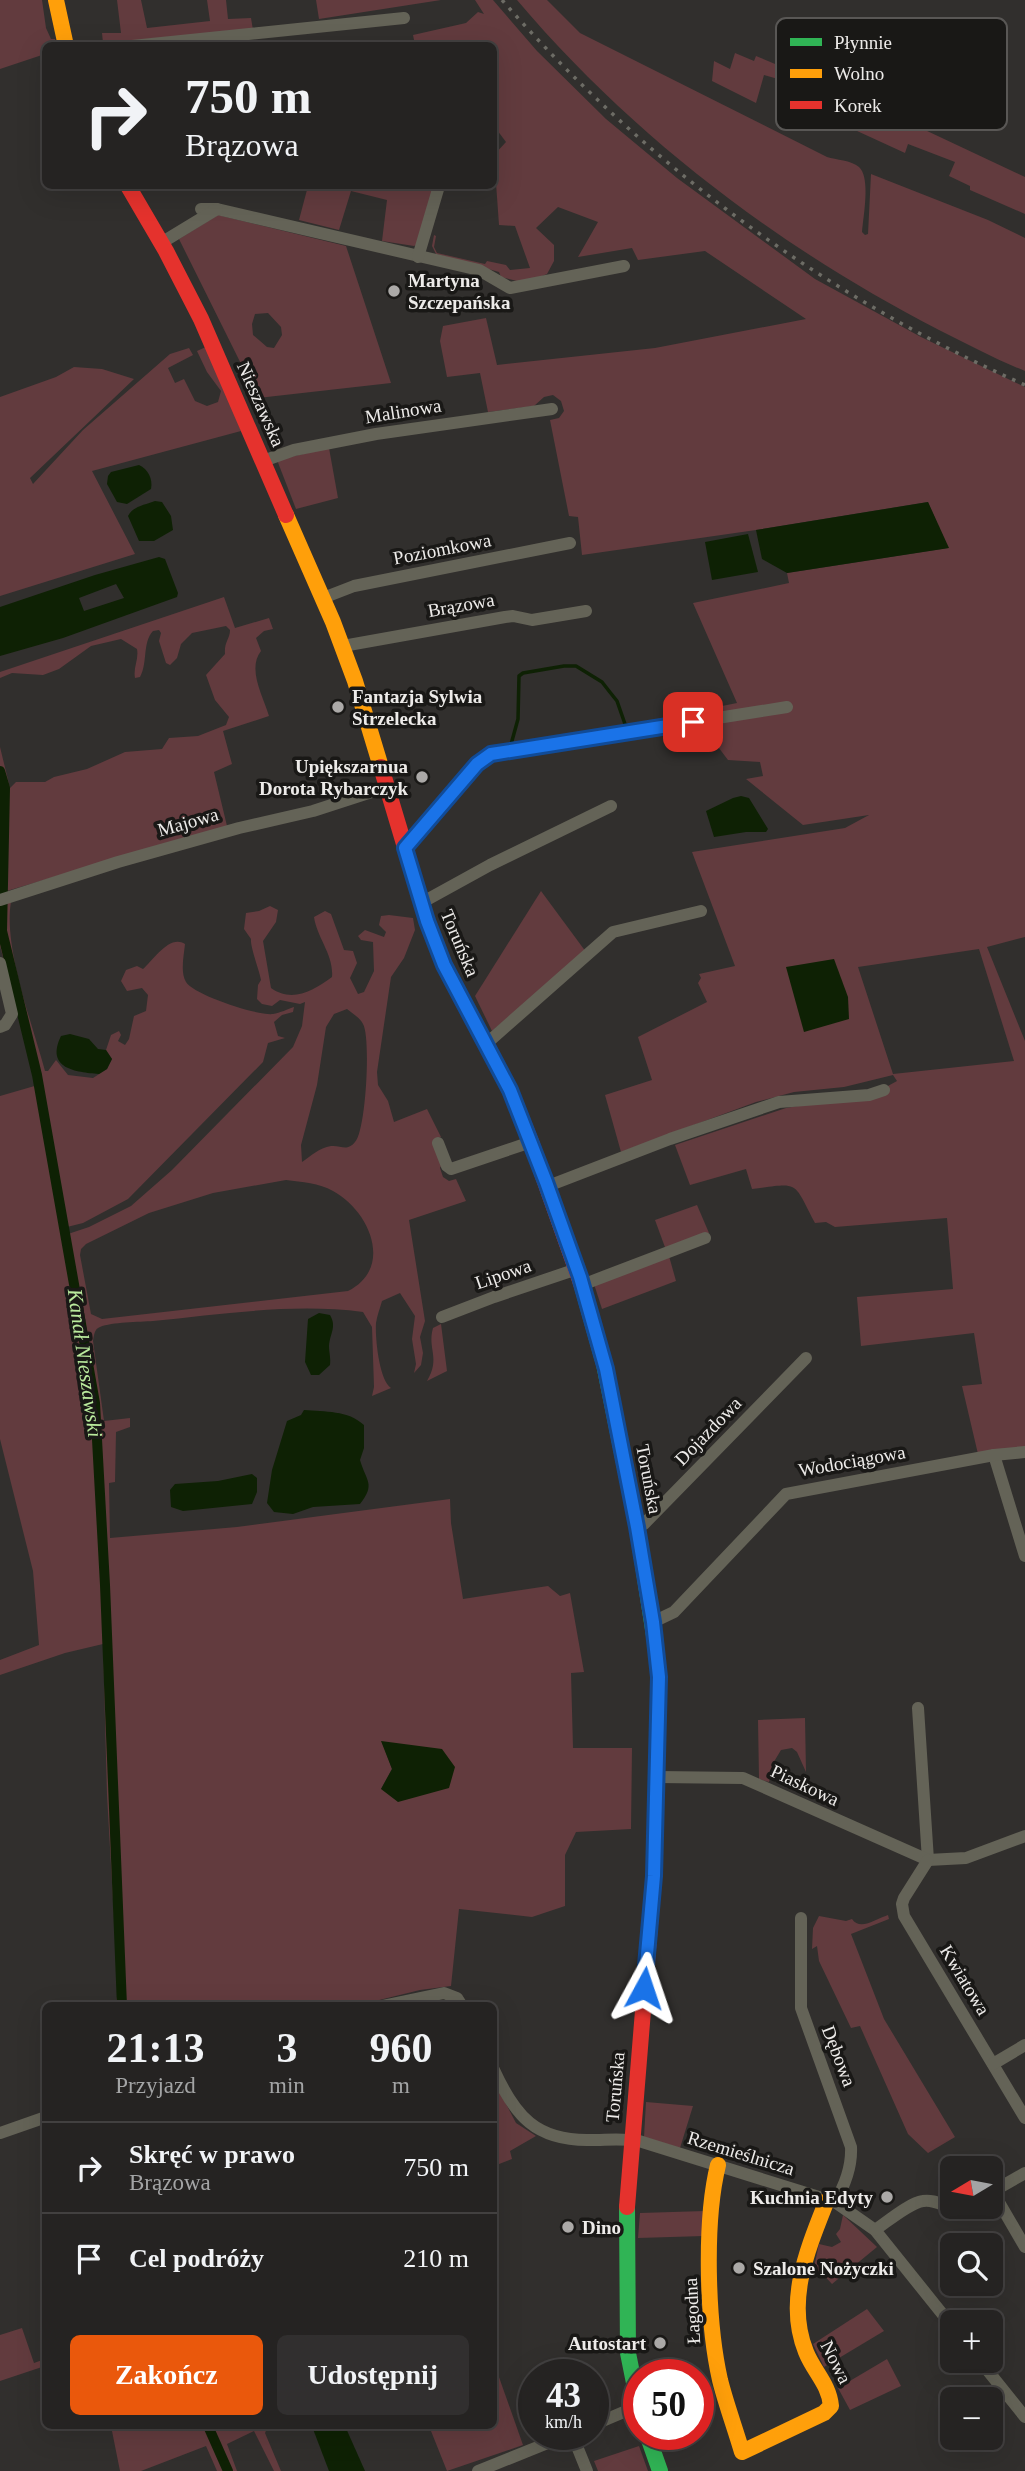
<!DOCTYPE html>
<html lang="pl">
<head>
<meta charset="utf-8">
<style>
	:root { --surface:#252322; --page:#312f2f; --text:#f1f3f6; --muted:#a3a4a5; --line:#424040; --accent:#ea580c }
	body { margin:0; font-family:"Times New Roman",serif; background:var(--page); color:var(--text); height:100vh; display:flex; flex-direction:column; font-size:26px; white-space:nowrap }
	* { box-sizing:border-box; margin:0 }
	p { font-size:23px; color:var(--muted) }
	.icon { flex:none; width:38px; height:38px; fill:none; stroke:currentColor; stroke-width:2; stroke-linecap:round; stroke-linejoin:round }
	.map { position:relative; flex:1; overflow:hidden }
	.drawer { position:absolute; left:42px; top:2002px; width:455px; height:427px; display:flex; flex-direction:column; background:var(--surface); border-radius:10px; box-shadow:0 7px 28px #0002,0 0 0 2px var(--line) }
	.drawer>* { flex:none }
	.guide { position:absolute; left:42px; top:42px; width:455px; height:147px; border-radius:10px; box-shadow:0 7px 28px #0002,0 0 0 2px var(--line); background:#252322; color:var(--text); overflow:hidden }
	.needle { width:46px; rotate:260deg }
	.controls { position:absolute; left:940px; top:2156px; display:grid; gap:14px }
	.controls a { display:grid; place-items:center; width:63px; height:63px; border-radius:10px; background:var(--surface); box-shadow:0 7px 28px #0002,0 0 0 2px var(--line); font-size:35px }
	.speed { position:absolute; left:518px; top:2359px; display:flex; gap:14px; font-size:35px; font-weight:700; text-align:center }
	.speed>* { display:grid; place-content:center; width:91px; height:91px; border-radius:50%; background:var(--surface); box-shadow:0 7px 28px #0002,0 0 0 2px var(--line); line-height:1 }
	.speed small { font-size:18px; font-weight:400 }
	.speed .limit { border:10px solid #d22; background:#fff; color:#111 }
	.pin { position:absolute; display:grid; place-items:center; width:60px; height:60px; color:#fff; margin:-30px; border-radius:14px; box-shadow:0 4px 10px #0006 }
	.me { position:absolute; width:77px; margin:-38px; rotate:5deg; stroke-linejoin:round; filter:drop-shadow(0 0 5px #0008) }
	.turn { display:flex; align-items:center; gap:24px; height:147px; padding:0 28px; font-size:32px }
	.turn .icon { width:91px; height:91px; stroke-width:2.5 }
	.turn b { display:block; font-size:49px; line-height:60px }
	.eta { display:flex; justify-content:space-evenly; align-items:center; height:119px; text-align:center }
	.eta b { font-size:42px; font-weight:700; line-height:49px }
	.cta { display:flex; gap:14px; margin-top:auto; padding:14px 28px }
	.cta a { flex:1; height:80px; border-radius:10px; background:var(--accent); color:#fff; font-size:28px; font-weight:700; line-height:80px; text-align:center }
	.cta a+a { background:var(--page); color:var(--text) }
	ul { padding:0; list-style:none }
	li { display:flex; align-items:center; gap:21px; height:91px; padding:0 28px; border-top:2px solid var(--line) }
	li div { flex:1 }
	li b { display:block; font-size:26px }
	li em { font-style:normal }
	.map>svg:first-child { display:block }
	.green { fill:#623b3e; fill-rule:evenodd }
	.water { fill:#0e2104; fill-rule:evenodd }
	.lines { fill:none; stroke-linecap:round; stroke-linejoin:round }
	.stream { stroke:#0e2104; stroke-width:3.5 }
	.canal { stroke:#0e2104; stroke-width:10 }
	.street { stroke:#646357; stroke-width:12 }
	.fast { stroke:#30b455; stroke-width:16 }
	.slow { stroke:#ff9f0a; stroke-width:16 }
	.jam { stroke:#e5322d; stroke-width:16 }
	.rail { stroke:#6d6c65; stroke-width:3.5; stroke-dasharray:3.5 7; stroke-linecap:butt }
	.route-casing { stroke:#114b97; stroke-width:18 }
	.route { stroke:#1a73e8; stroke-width:12 }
	.poi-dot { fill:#aba9a7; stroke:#191816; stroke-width:2.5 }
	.labels { text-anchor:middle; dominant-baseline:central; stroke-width:7; stroke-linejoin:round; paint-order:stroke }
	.poi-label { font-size:19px; font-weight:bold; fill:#edebe9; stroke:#191816; text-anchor:start }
	.street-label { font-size:19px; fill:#edebe9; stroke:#191816 }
	.water-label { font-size:21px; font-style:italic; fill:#baea9d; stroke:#191816 }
	.key { fill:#191816; stroke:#595755; stroke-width:2 }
	.key-label { font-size:19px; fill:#edebe9 }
</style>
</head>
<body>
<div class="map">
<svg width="1025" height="2471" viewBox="0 0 1025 2471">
	<rect width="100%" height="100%" fill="#312f2d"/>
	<g class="green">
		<polygon points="0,0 42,0 46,28 51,39 55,39 56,45 46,46 45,54 0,69"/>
		<polygon points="117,0 141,0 147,28 210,21 207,0 226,0 228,19 251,18 253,30 103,43 102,33 121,33"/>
		<polygon points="316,0 441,0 319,19"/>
		<path d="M475,0H493L537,51L606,119L677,178L815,279L921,337L1025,387V937L987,947L1025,1041V1448L978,1454L962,1386L982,1384L974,1333L861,1346L857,1297L953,1289L947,1218L835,1227L826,1222L815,1223C792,1180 801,1183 752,1189L746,1169L690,1185L675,1145L786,1108L886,1091V1087L897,1081L893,1075L844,1087L794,1092L756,1102L621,1152L605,1095L652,1080L638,1037L707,1002L698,983L701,978L699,974L735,966L692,852L845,828L869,815L803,825L746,779L763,776L760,762L728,760L703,727L638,736L637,723L737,703L693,603L789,583L787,573L948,548L928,502L756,530L582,555L578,517L569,516L550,420L559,418L564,411L561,401L553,395L544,397L534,406L488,412L480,373L447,377L440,341L443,326L486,318L497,365L655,348L806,319L705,251L638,260L632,248L578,257L598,222L558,207L536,228L554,245V261L547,274L525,283L501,277L499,272L436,254L432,246L434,235L436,236L434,247L437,253L485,264L487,261L506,265L510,270L530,268L515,226L499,225L494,155L506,142L494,126V46L415,45L413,35L466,23L478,12L484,14ZM979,949L1014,1061L893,1074L858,967Z"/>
		<path d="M517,0H547L580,33L827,157C836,160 851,160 859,167C871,178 863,217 862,232L865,235L868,234L871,174L988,220L1025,238V371C995,359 967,344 939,330C780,248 633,137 517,0Z"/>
		<polygon points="735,53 754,61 756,56 806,77 806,74 1025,177 1025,214 970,190 970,186 949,176 955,162 908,144 905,153 807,108 813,89 764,75 756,103 712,81 714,61 730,69"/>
		<polygon points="308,186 434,186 421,242 414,246 382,241 387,200 351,191 339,230 299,220"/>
		<path d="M218,215L346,246L391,383L258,398L179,239ZM268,313L281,327L282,335L274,348L267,347L253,335L252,324L255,314Z"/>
		<polygon points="208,346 241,431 92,471 135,554 0,596 0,397 56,377 74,367 102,369 134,379 30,478 33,484 83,430 170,354 189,348 193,355 168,368 175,383 184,379 195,401 207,406 218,402 221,391 207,372 197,351"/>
		<polygon points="329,448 338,498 296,509 277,460"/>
		<path d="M224,597L235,628L269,618L273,629L264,631L256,638L261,651C247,669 263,696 269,716L223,731L232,764L214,772L227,826L0,893V799L3,797L0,786V747L10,788L16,782H45L54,777L87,769L125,752L162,749L169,738L198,736L226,725L229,717L215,700L206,675L225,654C224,642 230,639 230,630L226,626L192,633L181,644L177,658L170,665L166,663L159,641L161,633L159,630L153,631C142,643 148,663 140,677L135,678C133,667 139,660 137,649L121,639L91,646L59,669L43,675L12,673L0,678V672Z"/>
		<polygon points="541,891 586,952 492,1031 475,996"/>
		<path d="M11,902C3,947 33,1026 45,1071H48L56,1060L68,1075L93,1078L107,1069L112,1059L106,1050L111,1035L119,1031L121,1035L118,1041L125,1045L129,1039L134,1016L146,1011L148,995L142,988L127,991L121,981L126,970L137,966L143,969C154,959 170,934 185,944C184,955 180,972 186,982C194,995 258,1016 273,1014C280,1013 288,1009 294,1007L293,1012L282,1015L274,1022L278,1036L285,1038L268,1043L263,1062L128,1199L83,1223L63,1228L65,1235L89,1227L131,1206L172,1170L293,1047L302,1026L305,1002L300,1004L280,1000L272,1006L262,1004L257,999L258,985L261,980C259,969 250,947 251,939L244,929L246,913L259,911L270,906L278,910L276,922L263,941L271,988C292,1003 313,991 332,977C334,955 317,938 314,917L325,911L331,914L344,950L353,951L357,963L350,978L358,994L364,992L374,971L373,942L361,940L358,936L365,930L384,937L386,932L379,925L381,916L389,915L413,918L415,930L404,958L391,977L377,1072L378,1085L388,1101L394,1122L427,1109L441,1137L435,1139L443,1162L440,1168L443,1177L449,1181L456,1179L466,1201L409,1220L425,1321L420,1337L423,1353L421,1365L414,1373L416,1364L412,1339L415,1316L400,1293L382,1301C380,1308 377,1316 376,1323C375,1337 379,1380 391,1388L372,1396L374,1387L372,1327L363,1312C294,1303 222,1314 153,1321C139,1322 112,1322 100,1327C94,1329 94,1336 93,1341L104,1421L130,1418V1427L116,1432L115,1482L109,1483L110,1538L237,1527L450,1499L451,1523L463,1599L548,1586L560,1596L570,1593L584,1672L571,1673L573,1748H632L631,1829L576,1832L565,1855V1906L532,1917L459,1909L451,1986L420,1990L359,2005H116L118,1988L107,1795L103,1644L65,1653L0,1675V1660L39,1645L33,1571L0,1439V1096L38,1085L0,946V904ZM347,1009C352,1013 360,1018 363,1024C371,1037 366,1131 355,1142C347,1152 341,1145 331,1146C319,1148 311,1156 302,1162L301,1145L317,1085L326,1027L334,1014ZM286,1180C302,1182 319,1183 333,1191C370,1211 394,1268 348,1291L102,1319L91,1314L80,1255L81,1249L86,1244L149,1213L213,1193ZM382,1742L449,1788L381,1789L392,1769Z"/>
		<polygon points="697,1205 709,1233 666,1250 655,1220"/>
		<polygon points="669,1256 676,1281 602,1309 594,1284"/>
		<path d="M441,1324L447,1371L427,1381C441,1358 427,1349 433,1328Z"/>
		<polygon points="805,1718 806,1772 797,1752 792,1748 781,1750 775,1760 769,1782 759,1779 758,1720"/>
		<path d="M888,1915L889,1919L851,1934L884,2019L955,2137L928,2153L908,2134L860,2026L851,2028L819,1961L817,1946L812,1949L813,1928L819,1916L846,1921L852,1919C860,1931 876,1919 888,1915Z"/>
		<polygon points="494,2081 516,2123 536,2136 510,2151 512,2159 494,2166"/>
		<polygon points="646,2102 693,2106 680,2148 644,2137"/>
		<polygon points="705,2211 704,2236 638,2238 640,2213"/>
		<polygon points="843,2215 877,2247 832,2284 820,2271 813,2272 819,2244 832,2247 841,2242 836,2234 840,2229"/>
		<polygon points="867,2309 884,2331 824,2367 813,2344"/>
		<polygon points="22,2328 34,2363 45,2359 45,2366 0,2381 0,2335"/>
		<polygon points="887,2359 901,2386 850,2410 838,2388"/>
		<polygon points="494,2363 523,2445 447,2471 429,2426 494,2426"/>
		<path d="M111,2426H220L222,2430C240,2434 250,2425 268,2426L265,2433L281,2471H274L254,2431L227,2444L237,2471H217L206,2446L141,2471H120Z"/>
		<polygon points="639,2446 648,2471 598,2471 594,2461"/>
	</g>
	<g class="water">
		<path d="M139,465C148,469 153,479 151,489L127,504L117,502L107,484L108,476L111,472Z"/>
		<path d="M155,501L162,502L171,516L173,530L154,541H139L128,516C133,506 145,505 155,501Z"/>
		<polygon points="928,502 949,548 787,573 762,559 756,530"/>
		<polygon points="748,534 758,572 712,580 705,542"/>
		<path d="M159,557L165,559L178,593L177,597L63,638L0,656V607L95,575ZM116,584L124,598L84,611L79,598Z"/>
		<polygon points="741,796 749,798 768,829 766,832 746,832 714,837 706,811 733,798"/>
		<polygon points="834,959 848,997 849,1019 804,1032 786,967"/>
		<path d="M70,1034L89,1039L98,1049L106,1050L112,1059L107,1069L99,1074C76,1072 45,1069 61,1036Z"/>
		<path d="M319,1313L330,1315C337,1327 330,1333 329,1346C329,1352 331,1359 330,1365L319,1375H311L305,1362L308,1319Z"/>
		<path d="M304,1410C325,1412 348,1410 364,1425V1448L360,1460C366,1481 376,1484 360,1504L313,1507L293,1514L274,1512L267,1503L272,1470L287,1421L301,1415Z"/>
		<polygon points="252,1474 257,1478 257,1492 252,1504 183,1511 171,1507 170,1490 175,1484 218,1481"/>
		<polygon points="381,1741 442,1749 455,1767 449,1788 398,1802 381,1789 392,1769"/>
		<polygon points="315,2426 345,2426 365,2471 329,2471 313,2429"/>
	</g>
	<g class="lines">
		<polyline class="stream" points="510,748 518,719 519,676 523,673 564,666 576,666 602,682 609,691 617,701 625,724 632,728"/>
		<g class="canal">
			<polyline points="0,771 5,788 2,931 37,1075 95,1403 105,1585 122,2006"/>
			<polyline points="208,2426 228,2471"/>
		</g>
		<g class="street">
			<polyline points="132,46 404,18"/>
			<polyline points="201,209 217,209 479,270 510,288 624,266"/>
			<polyline points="161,243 217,209"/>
			<polyline points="418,257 439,186"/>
			<polyline points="263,461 294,450 376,434 552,409"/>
			<polyline points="323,598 354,586 570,543"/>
			<polyline points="343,646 505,617 513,616 532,620 586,611"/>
			<polyline points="405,848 477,764 491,754 787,707"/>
			<polyline points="0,900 118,862 239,828 313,811 387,787"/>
			<polyline points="421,903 490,865 611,806"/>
			<polyline points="0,963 12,1014 5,1025 0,1027"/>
			<polyline points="486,1044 613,932 701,911"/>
			<polyline points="438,1143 447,1166 451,1169 531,1142"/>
			<polyline points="548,1186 670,1139 779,1102 869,1095 884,1090"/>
			<polyline points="582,1285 705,1238"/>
			<polyline points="442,1317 494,1297 577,1269"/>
			<polyline points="994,1455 1025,1556"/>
			<polyline points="637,1527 644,1524 806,1358"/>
			<polyline points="653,1622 674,1612 786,1494 994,1455 1025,1452"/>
			<polyline points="918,1708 928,1860"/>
			<polyline points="658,1777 743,1778 928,1860 966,1858 1025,1836"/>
			<polyline points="928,1860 904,1898 902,1904 904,1916 1025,2118"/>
			<path d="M801,1918V2008L851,2147C852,2167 845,2185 835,2202"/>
			<polyline points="382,2006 444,1993 457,1998 462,2006"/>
			<polyline points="993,2064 1025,2045"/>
			<path d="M494,2070C515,2116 536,2141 590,2140C607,2140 623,2138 639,2141L835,2202L875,2230L952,2326"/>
			<polyline points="0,2133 46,2117"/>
			<polyline points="993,2192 1025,2247"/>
			<polyline points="990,2193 1025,2173"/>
			<path d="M875,2230C887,2222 909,2203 923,2201C939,2198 950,2214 966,2207"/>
			<polyline points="980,2361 1025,2417"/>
			<polyline points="593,2425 638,2406"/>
			<polyline points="572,2434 587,2471"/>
			<polyline points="478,2471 570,2434"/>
		</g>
		<g class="fast">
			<polyline points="582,1286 604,1364 637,1527 655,1642"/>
			<polyline points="627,2207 628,2353 639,2408"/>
			<polyline points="647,2434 660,2471"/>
		</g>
		<g class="slow">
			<polyline points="56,0 66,46"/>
			<polyline points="286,515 333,622 355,681 381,767"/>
			<path d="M718,2165C704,2222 707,2322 720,2380C726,2404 735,2428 742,2452L824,2413L831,2406C829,2384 814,2372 806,2352C785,2301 808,2248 827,2200"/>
		</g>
		<g class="jam">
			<polyline points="128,186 166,251 201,319 286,515"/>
			<polyline points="381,767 427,921 444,965 510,1090 531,1142 582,1286"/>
			<polyline points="627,2207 654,1876 659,1677 655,1642"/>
		</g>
		<path class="rail" d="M502,0C647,166 824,296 1025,385"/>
	</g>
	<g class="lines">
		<defs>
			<polyline id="route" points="644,1988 654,1876 659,1677 653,1622 637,1527 606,1369 580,1277 546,1182 510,1090 444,965 427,921 405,848 477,764 491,754 693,722"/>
		</defs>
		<use href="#route" class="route-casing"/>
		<use href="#route" class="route"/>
	</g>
	<g class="poi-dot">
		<circle cx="394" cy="291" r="7"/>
		<circle cx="338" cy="707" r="7"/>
		<circle cx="422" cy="777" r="7"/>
		<circle cx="887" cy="2197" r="7"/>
		<circle cx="568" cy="2227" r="7"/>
		<circle cx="739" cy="2268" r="7"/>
		<circle cx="660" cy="2343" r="7"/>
	</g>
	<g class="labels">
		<g class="poi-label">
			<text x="408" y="280">Martyna<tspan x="408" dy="22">Szczepańska</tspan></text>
			<text x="352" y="696">Fantazja Sylwia<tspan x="352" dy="22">Strzelecka</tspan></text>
			<text x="408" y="766" text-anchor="end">Upiększarnua<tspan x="408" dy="22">Dorota Rybarczyk</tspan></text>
			<text x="873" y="2197" text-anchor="end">Kuchnia Edyty</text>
			<text x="582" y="2227">Dino</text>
			<text x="753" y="2268">Szalone Nożyczki</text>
			<text x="646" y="2343" text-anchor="end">Autostart</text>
		</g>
		<g class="street-label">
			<text transform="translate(261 404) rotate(66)">Nieszawska</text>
			<text transform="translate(403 411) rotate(-9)">Malinowa</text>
			<text transform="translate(442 549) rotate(-11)">Poziomkowa</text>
			<text transform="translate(461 605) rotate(-10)">Brązowa</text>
			<text transform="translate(188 822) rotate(-16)">Majowa</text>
			<text transform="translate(460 943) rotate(67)">Toruńska</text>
			<text transform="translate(503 1274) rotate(-19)">Lipowa</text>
			<text transform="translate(708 1431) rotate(-46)">Dojazdowa</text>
			<text transform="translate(852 1461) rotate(-10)">Wodociągowa</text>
			<text transform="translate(649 1479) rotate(79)">Toruńska</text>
			<text transform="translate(805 1785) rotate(25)">Piaskowa</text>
			<text transform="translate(965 1980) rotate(59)">Kwiatowa</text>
			<text transform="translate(839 2056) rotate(69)">Dębowa</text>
			<text transform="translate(615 2087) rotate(-85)">Toruńska</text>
			<text transform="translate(741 2153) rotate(17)">Rzemieślnicza</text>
			<text transform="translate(692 2311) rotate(-93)">Łagodna</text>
			<text transform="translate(836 2362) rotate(63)">Nowa</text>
		</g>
		<g class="water-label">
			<text transform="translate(85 1363) rotate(82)">Kanał Nieszawski</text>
		</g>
	</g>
	<rect x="776" y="18" width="231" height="112" rx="10" class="key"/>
	<rect x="790" y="38" width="32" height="8" fill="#30b455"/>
	<rect x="790" y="69" width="32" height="9" fill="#ff9f0a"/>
	<rect x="790" y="101" width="32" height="8" fill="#e5322d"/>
	<g class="key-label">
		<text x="834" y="49">Płynnie</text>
		<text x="834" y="80">Wolno</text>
		<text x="834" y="112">Korek</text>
	</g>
</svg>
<div class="controls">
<a><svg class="needle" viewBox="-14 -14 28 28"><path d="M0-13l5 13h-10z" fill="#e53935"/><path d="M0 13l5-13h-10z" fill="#a3a4a5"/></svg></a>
<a><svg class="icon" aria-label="search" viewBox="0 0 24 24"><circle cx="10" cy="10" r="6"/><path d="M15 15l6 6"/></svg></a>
<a>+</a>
<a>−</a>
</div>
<div class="speed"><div>43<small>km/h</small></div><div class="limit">50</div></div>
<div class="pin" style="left:693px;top:722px;background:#d93025"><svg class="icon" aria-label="arrive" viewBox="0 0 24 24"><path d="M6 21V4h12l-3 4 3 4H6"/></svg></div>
<svg class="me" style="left:644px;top:1988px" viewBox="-20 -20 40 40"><path d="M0-17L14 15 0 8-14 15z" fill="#1a73e8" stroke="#fff" stroke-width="4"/></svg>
<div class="guide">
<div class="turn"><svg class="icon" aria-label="right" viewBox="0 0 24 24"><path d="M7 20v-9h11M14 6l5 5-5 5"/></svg><div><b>750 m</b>Brązowa</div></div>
</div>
<section class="drawer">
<div class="eta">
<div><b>21:13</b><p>Przyjazd</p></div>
<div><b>3</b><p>min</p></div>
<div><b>960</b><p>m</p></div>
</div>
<ul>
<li><svg class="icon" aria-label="right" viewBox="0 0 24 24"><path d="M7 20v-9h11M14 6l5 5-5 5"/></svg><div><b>Skręć w prawo</b><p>Brązowa</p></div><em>750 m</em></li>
<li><svg class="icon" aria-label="arrive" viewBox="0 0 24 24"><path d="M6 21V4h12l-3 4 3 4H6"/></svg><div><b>Cel podróży</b></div><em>210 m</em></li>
</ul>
<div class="cta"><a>Zakończ</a><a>Udostępnij</a></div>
</section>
</div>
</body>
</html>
